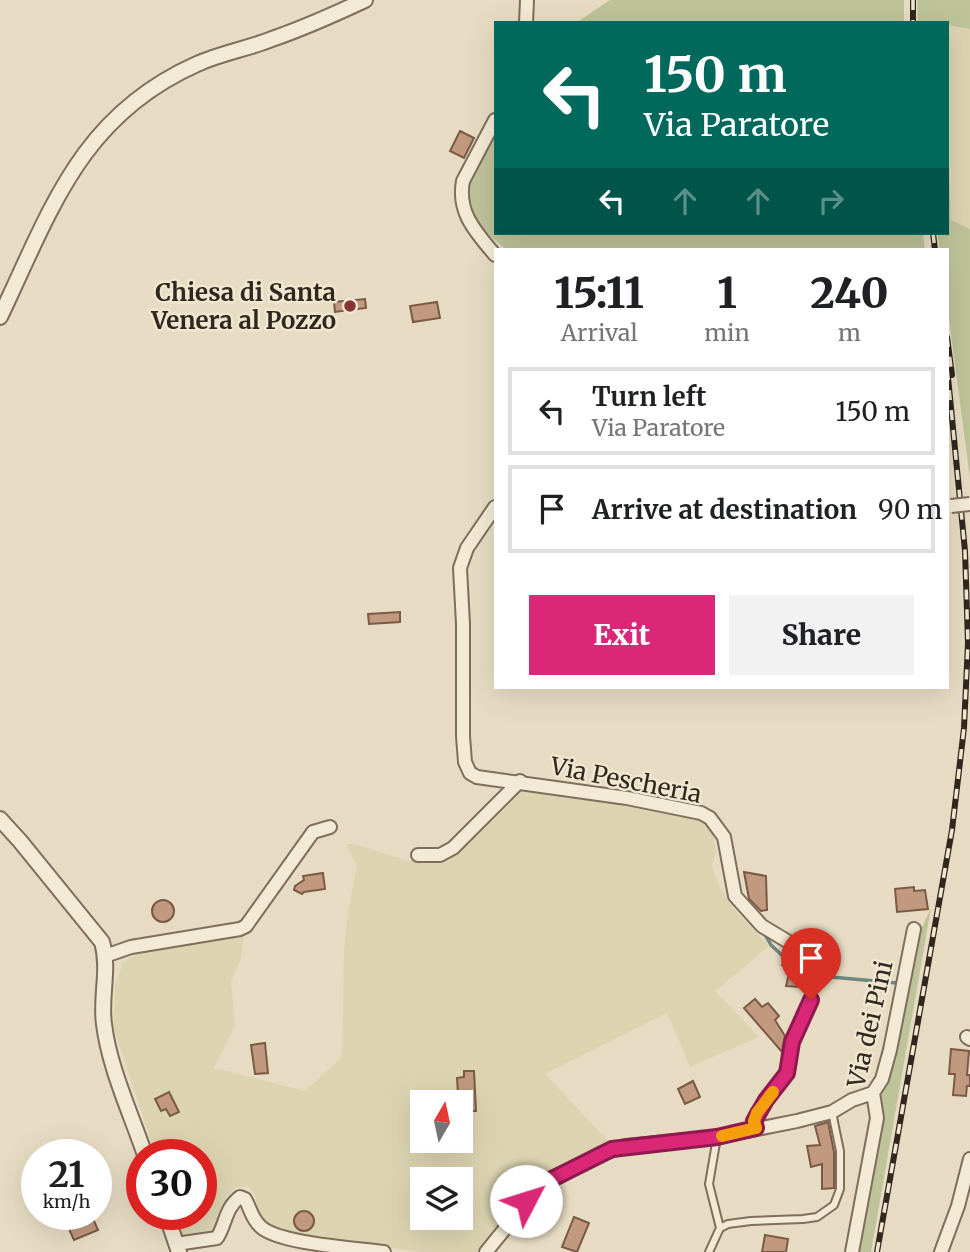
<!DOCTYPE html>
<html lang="en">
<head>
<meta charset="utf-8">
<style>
	:root { --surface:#fff; --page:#f2f2f2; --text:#202124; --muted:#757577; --line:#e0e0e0; --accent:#db2777 }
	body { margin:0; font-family:Merriweather,serif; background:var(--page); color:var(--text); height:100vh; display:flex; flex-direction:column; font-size:26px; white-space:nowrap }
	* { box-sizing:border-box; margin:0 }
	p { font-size:23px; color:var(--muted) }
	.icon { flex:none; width:38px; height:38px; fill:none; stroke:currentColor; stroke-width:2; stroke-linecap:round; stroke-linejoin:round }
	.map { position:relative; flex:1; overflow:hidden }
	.drawer { position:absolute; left:494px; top:248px; width:455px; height:441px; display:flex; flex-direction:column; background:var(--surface); border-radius:0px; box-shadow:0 7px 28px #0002 }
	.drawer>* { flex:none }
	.top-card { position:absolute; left:494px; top:21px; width:455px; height:214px; border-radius:0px; box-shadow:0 7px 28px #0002; background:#00695c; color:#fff; overflow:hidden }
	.needle { width:46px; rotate:9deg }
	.tools { position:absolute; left:410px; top:1090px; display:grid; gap:14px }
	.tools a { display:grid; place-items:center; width:63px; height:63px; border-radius:0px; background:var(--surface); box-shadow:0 7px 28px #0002; font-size:35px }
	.speed { position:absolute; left:21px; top:1139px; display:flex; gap:14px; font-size:35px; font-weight:700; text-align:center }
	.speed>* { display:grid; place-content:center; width:91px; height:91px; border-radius:50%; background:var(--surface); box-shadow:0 7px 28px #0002; line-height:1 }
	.speed small { font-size:18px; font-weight:400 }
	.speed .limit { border:10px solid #d22; background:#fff; color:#111 }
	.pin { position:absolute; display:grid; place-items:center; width:60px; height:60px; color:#fff; margin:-72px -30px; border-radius:50% 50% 50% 0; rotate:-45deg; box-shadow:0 0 7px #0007 }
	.pin .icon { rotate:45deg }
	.me { position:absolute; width:77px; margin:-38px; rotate:50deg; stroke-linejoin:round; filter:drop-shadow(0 0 5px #0008) }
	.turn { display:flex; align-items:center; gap:24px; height:147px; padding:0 35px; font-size:32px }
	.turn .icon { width:91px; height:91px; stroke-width:2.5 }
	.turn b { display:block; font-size:49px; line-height:60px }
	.lanes { display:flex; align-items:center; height:66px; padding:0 35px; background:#0003; justify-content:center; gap:35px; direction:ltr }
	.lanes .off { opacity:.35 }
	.eta { display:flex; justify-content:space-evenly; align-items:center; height:119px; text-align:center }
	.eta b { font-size:42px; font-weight:800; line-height:49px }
	.action { display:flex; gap:14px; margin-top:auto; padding:14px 35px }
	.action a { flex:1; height:80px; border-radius:0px; background:var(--accent); color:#fff; font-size:28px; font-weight:800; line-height:80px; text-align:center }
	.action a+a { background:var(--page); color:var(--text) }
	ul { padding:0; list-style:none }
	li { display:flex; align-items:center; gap:21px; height:88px; margin:0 14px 10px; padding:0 21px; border:4px solid var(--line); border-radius:0px }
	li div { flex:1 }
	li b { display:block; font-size:26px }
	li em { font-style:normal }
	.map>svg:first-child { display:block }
	.farmland { fill:#dcd4b1; fill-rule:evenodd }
	.green { fill:#bfc399 }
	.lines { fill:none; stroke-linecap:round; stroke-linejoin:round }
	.stream { stroke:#6d8780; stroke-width:3.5 }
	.building { fill:#c0997e; stroke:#7b5a45; stroke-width:2 }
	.service-casing { stroke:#7f6e5c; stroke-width:10 }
	.minor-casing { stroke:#7f6e5c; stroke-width:16 }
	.tertiary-casing { stroke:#7f6e5c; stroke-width:18 }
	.service { stroke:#f3ead5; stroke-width:6 }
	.minor { stroke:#f3ead5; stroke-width:12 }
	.tertiary { stroke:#f3ead5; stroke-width:14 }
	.rail-casing { stroke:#31271e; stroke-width:6 }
	.rail { stroke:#f0e7d1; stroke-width:3.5; stroke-dasharray:10; stroke-linecap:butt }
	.minor-bridge-casing { stroke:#7f6e5c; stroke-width:16; stroke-linecap:butt }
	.minor-bridge { stroke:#f3ead5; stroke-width:12 }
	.route-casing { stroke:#8e194d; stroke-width:18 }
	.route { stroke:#db2777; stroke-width:12 }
	.slow { stroke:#f59e0b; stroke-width:12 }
	.poi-dot { fill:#863436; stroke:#f0e7d1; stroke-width:2.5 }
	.labels { text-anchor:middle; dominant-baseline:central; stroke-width:5; stroke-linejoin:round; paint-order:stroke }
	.poi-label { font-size:24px; font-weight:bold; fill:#31271e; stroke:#f0e7d1; text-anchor:end }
	.street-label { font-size:24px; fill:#31271e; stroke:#f0e7d1 }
</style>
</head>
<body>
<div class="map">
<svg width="970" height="1252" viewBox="0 0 970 1252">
	<rect width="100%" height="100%" fill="#e7dcc3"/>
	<g class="farmland">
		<polygon points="947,25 970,29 970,229 951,220 947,126"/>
		<path d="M524,788L627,804L702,821L713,832L716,852L712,866L720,888L734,909L769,946L715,991L759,1037L690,1067L667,1013L545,1074L612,1145L546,1176L533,1186L494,1236L476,1252H422L283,1233L259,1218L255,1195L248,1186L235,1188L227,1196L218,1229L214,1234L184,1240L175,1215L201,1214V1155H156L114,1029L115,985L123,962L146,949L244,932L241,958L231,982L235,1026L214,1068L305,1091L342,1057L344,953L348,911L357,866L346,844H355L409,861H448ZM422,1102H460V1141H422ZM422,1180H460V1218H422Z"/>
	</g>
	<g class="green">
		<polygon points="610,0 904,0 904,23 576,23"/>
		<polygon points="917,0 970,0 970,29 947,25 947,23 918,23"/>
		<polygon points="947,126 951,220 970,229 970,478 947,304 947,250 940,250 937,233 947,233"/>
		<path d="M495,133V233H923L925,250H507C451,207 461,187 495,133Z"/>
		<polygon points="931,908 871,1252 857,1252 878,1100 914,938 921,929"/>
	</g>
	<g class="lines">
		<g class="stream">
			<polyline points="763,931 771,945 786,959"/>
			<polyline points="805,967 831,977 897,983"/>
		</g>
	</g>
	<g class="building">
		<polygon points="460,131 474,138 464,158 450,151"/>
		<polygon points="365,299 366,308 335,312 334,302"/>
		<polygon points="437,302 440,318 413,322 410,306"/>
		<polygon points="400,612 400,622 369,624 368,614"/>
		<polygon points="744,872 766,876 767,910 761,911 749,899"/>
		<polygon points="323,873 325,889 304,892 302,894 294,890 295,886 304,880 303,876"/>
		<polygon points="914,887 914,891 925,890 928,909 897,912 895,889"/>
		<circle cx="163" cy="911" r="11"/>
		<polygon points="790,953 807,963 800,987 786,986 790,969 782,965"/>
		<polygon points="755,999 762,1007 768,1003 779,1016 775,1020 785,1036 782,1052 744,1008"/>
		<polygon points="265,1043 268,1073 255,1074 251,1045"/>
		<polygon points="951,1049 969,1051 967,1075 970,1075 970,1086 967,1086 966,1096 953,1095 955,1074 949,1074"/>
		<polygon points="464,1071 474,1071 476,1111 465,1111 464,1094 458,1094 457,1078 464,1077"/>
		<polygon points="693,1081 700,1097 685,1104 678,1089"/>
		<polygon points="169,1092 179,1112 170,1116 166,1109 161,1111 155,1099"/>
		<polygon points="828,1122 834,1152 834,1188 822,1189 822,1164 811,1167 807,1146 820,1145 815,1126"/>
		<circle cx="304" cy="1221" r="10"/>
		<polygon points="73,1214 91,1214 98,1230 74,1240 64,1218"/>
		<polygon points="574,1217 589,1223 577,1252 562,1247"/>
		<polygon points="765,1235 788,1239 786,1252 762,1252"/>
	</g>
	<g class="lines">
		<defs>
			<g id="service">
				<polyline points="717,1137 709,1184 720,1228"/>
				<polyline points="709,1252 720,1228 728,1224 751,1221 803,1219 817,1217 834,1205 840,1189 840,1151 832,1112"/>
			</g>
			<g id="minor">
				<polyline points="526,23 527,0"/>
				<path d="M495,120L463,181C457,213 476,232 495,255"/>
				<polyline points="495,507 467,548 460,568 463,624 463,736 465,762 470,773 477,777 627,798 701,813 710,818 724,837 735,896 762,926 812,956"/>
				<polyline points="418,855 440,855 453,848 520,781"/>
				<polyline points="105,956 131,947 240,929 246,926 313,832 330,827"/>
				<polyline points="967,1037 970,1039"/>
				<polyline points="756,1128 754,1121 757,1113 787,1073 792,1042 811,1000"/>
				<path d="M176,1244L217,1238C226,1224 225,1208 240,1197L245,1199C251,1209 251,1218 261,1227C280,1244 356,1248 384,1252"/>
				<polyline points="486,1252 538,1188 600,1154 626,1146 717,1137 797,1121 832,1112 852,1100 873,1093"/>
				<polyline points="852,1252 877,1118 873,1093 882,1079 890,1050 914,929"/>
				<polyline points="941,1252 958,1206 970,1159"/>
			</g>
			<g id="tertiary">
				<path d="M0,317C51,210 80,116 197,64C221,53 247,49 272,39C304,28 335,14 365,0"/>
				<path d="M0,819L20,841L102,942C110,970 100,997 104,1024C109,1067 131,1114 145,1155"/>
				<polyline points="166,1214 179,1252"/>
			</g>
		</defs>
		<use href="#service" class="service-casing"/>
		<use href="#minor" class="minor-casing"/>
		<use href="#tertiary" class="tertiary-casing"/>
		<use href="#service" class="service"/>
		<use href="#minor" class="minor"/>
		<use href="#tertiary" class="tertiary"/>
		<defs>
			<g id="rail">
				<polyline points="913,0 913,23"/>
				<polyline points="933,233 935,250"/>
				<polyline points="947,337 952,375"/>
				<polyline points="877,1252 952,830 964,728 968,643 965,551 947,367"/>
			</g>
		</defs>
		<use href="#rail" class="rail-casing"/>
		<use href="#rail" class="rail"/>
		<defs>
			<polyline id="minor-bridge" points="951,506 970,504"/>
		</defs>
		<use href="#minor-bridge" class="minor-bridge-casing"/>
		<use href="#minor-bridge" class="minor-bridge"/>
	</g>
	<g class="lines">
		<defs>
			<polyline id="route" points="526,1201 538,1188 550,1180 612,1149 717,1137 756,1128 754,1121 766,1100 787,1073 792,1042 811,1000"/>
		</defs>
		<use href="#route" class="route-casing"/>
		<use href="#route" class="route"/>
		<polyline class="slow" points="722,1136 756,1128 754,1121 757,1113 773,1092"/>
	</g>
	<circle class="poi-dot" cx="350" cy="306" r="7"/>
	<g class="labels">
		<g class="poi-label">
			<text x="336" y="292">Chiesa di Santa<tspan x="336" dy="28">Venera al Pozzo</tspan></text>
		</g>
		<g class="street-label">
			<text transform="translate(626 780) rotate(11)">Via Pescheria</text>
			<text transform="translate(870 1024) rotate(-77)">Via dei Pini</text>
		</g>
	</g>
</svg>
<div class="tools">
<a><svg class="needle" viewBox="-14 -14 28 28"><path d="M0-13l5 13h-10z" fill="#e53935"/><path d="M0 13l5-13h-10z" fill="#757577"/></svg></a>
<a><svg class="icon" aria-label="layers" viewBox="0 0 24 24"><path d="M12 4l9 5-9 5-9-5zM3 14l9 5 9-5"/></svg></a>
</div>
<div class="speed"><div>21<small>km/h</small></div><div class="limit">30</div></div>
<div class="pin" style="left:811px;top:1000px;background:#d93025"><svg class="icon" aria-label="arrive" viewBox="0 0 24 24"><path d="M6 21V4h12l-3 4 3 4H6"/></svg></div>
<svg class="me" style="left:526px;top:1201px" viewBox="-20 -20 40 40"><circle r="19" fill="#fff"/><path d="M0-13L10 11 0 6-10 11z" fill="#db2777"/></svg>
<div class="top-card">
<div class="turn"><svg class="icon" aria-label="left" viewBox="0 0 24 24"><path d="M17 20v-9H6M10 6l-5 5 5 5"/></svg><div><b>150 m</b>Via Paratore</div></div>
<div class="lanes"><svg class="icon" aria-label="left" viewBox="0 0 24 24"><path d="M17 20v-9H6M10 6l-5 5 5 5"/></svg><svg class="icon off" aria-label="ahead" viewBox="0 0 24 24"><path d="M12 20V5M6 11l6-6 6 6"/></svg><svg class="icon off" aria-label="ahead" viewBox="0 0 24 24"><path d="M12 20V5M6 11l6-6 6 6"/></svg><svg class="icon off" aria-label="right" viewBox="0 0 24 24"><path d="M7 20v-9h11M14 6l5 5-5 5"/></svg></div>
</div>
<section class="drawer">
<div class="eta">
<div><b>15:11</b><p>Arrival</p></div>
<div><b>1</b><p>min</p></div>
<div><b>240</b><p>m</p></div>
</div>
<ul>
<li><svg class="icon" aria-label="left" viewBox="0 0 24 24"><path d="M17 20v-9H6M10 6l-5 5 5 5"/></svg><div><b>Turn left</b><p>Via Paratore</p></div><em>150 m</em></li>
<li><svg class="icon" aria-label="arrive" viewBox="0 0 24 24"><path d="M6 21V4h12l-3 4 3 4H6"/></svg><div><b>Arrive at destination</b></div><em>90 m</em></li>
</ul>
<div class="action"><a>Exit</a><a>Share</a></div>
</section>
</div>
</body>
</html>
